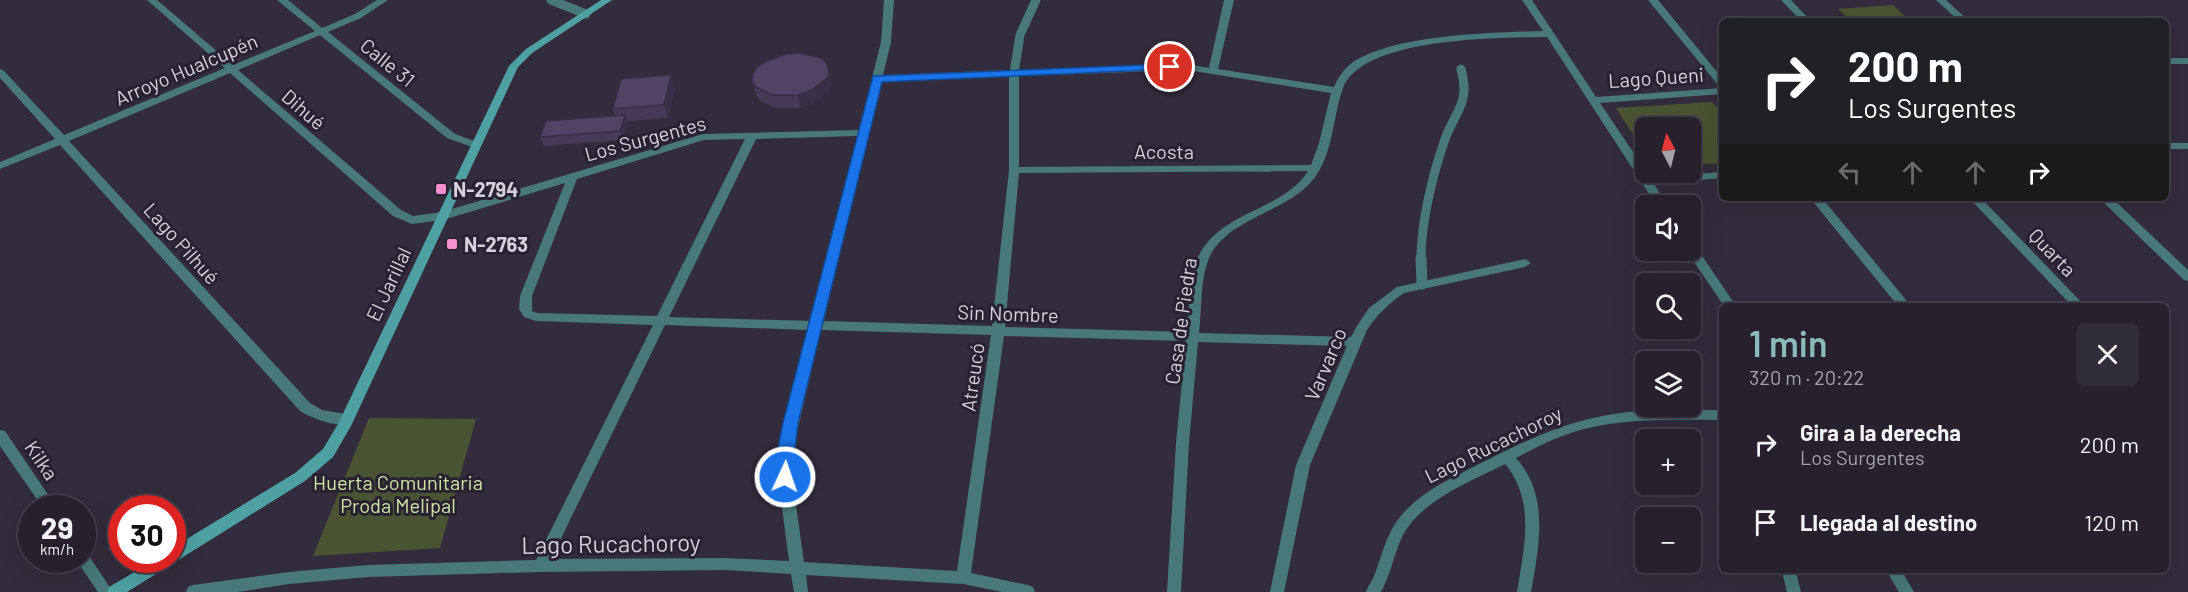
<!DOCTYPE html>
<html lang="es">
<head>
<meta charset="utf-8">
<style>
	:root { --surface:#26212d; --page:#322e39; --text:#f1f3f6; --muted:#a4a3aa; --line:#423e49; --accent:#8bbbb9 }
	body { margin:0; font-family:Barlow,sans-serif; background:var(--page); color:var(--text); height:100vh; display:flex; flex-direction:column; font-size:22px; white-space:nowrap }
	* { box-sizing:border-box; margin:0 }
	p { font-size:20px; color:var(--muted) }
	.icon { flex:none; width:33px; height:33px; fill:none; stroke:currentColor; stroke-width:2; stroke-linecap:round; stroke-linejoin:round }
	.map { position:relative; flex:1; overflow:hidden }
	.drawer { position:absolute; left:1719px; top:303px; width:450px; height:270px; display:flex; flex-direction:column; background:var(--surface); border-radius:9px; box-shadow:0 6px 24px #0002,0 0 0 2px var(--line) }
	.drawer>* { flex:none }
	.banner { position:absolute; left:1719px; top:18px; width:450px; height:183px; border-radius:9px; box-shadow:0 6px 24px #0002,0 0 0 2px var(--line); background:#202124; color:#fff; overflow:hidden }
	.needle { width:39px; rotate:353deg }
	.tools { position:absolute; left:1635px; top:117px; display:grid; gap:12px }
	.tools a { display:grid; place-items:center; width:66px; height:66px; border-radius:9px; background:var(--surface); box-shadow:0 6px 24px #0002,0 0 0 2px var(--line); font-size:30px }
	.speed { position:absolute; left:18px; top:495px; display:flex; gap:12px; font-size:30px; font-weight:700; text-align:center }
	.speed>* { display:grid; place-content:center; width:78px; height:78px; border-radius:50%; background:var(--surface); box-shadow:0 6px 24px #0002,0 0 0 2px var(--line); line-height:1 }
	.speed small { font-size:15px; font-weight:400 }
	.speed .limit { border:9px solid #d22; background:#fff; color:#111 }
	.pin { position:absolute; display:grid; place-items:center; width:51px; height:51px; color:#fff; margin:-26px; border:3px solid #fff; border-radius:50%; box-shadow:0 2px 6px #0007 }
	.me { position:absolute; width:66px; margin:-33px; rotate:3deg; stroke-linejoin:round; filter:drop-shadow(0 0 4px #0008) }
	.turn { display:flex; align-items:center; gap:21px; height:126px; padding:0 30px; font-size:27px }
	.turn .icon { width:78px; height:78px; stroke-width:2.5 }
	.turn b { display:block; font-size:42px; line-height:51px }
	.lanes { display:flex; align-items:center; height:57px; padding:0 30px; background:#0003; justify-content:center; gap:30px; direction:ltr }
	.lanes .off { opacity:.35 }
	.round { display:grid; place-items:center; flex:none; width:63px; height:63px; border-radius:9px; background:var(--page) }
	.headline { display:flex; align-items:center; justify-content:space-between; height:102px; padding:0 30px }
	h1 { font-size:36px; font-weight:600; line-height:45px; color:var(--accent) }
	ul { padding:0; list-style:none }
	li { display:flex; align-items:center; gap:18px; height:78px; padding:0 30px }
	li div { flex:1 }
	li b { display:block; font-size:22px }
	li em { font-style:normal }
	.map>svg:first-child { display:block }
	.green { fill:#4a5432 }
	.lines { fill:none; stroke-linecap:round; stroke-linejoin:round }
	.lane-far1 { stroke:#487879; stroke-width:9 }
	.lane { stroke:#487879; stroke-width:11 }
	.street { fill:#487879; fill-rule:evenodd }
	.secondary { fill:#4fa0a2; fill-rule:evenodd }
	.wall { fill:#473a57 }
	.shaded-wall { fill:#392f47 }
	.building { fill:#524365; stroke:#392f47; stroke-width:1.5 }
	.route { fill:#1a73e8; stroke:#114b97; stroke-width:1.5 }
	.poi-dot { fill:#f790cf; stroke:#292232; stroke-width:2 }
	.labels { text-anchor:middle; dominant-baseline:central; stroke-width:6; stroke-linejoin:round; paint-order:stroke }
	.street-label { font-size:20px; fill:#d5d0db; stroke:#292232 }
	.poi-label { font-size:20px; font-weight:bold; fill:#d5d0db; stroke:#292232; text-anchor:start }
	.park-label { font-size:20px; fill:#cfe4a3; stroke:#292232 }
	.near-street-label { font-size:24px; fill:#d5d0db; stroke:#292232 }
</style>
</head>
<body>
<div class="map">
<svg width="2188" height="592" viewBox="0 0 2188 592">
	<rect width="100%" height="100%" fill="#332c3c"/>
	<g class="green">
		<polygon points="1893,5 1910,21 1851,21 1838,9"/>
		<polygon points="1712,102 1722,113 1722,163 1691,165 1690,128 1646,128 1645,153 1616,108"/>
		<polygon points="369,418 476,419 440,548 313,556"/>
	</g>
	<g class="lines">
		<g class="lane-far1">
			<polyline points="551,0 586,14"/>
			<polyline points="1014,73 1020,35 1036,0"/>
			<path d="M1421,259C1421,223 1432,177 1444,142C1454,112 1471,104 1461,69"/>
		</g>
		<polyline class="lane" points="1421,258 1422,284"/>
		<g class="street">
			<path d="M147,0H157L233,65L315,31L277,0H288L322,28L355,14L377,0H388L361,18L328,32L455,134L480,143L481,145L480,147H472L447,138L320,35L238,70L401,210L413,216L442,212L703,134L859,130L881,42L884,0H894L891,42L883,75L1187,64L1209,68L1224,0H1234L1218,69L1334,87C1338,78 1344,68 1353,62C1397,34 1491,33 1543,31L1522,0H1532L1596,97L1722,88V94L1600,103L1650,177L1722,172V178L1654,184L1668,206H1657L1547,37C1499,38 1363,37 1343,88C1332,118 1334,156 1311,182C1285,212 1228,219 1210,256C1200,276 1202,311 1199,333L1351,337L1357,326L1369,308L1397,287L1525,259L1531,263L1525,267L1404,293C1389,303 1377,315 1367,330L1310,465L1284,592H1270L1296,465L1347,346L1198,342L1189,443L1181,592H1167L1176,443L1186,341L1004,336L971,573L1028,585L1033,587L1035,592H1002L963,584L806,575L808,592H794L791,574L725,570L540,572L368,577L289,584L238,592H186L188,587L193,585L289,572L368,565L536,560L653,325L536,321L524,317L519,309L520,296L565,183L443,220L412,224L393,216L230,73L69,141L310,403L322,410L352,415L354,419L352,423C335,428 314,419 300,411L60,145L0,169V162L55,139L0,78V69L3,70L64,135L225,68ZM1187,70L1331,93L1319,143L1311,165L1019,167V76ZM1009,76V170L992,326L824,321L881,81ZM858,136L811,321L669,317L756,139ZM745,139L657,316L537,313L532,311V296L577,179L704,140ZM1308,171C1284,210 1221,211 1199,255C1188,277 1190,308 1187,332L1005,327L1019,173ZM665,325L809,330L781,441L778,477L789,561L725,558L551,559ZM821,330L991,335L957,571L804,562L792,477L795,441Z"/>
			<polygon points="1648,0 1658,0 1722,78 1722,87 1719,86"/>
			<polygon points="1781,0 1791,0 1811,21 1801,21"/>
			<polygon points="1936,0 1946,0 1969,21 1959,21"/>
			<rect x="2166" y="58" width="22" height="6"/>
			<rect x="2166" y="143" width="22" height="6"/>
			<polygon points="1810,198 1822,198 1911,306 1898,306"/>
			<polygon points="1969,198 1981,198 2085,306 2072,306"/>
			<polygon points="2099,198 2112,198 2188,270 2188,281 2184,280"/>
			<polygon points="1690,243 1694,244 1736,306 1724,306 1686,250 1690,250"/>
			<path d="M1653,410H1722V420C1676,420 1629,418 1584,429C1560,435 1538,446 1516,458C1550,496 1539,546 1531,592H1517C1524,548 1536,501 1505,464C1470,482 1423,499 1403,535C1394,553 1391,574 1381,592H1366C1368,586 1372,581 1374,576C1382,556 1386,534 1400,517C1419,493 1448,480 1475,466C1539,434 1579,414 1653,410Z"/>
			<polygon points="0,430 5,431 57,508 43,508 0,446"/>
			<polygon points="82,551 87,553 113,592 98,592 76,560 82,560"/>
			<polygon points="1784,570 1798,570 1797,576 1801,592 1787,592 1783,576"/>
			<polygon points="1886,570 1901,570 1914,592 1899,592"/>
		</g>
		<polygon class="secondary" points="601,0 612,0 532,53 518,67 351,426 333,457 305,481 127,592 107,592 109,587 155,560 172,560 172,548 295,473 323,449 338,424 509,66 526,49"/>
	</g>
	<g class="wall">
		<polygon points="752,81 832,83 829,91 813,104 800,108 775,108 759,100 756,94"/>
		<polygon points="675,88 668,118 627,121 628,123 623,140 544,146 540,137 615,115 613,109"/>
	</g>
	<g class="shaded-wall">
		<polygon points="829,71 832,83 829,91 813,104 800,108 798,95"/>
		<polygon points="671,75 675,88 668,118 664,105"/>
		<polygon points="625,115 628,123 623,140 620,131"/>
	</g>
	<g class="building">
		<polygon points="799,53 821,58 827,64 829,71 827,78 810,91 798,95 772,95 756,87 752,81 753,74 757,67 765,62 786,54"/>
		<polygon points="671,75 664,105 613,109 621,79"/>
		<polygon points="625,115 620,131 540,137 546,121"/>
	</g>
	<path class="route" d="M1170,64L1176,67L1174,69L882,82L798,423L791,482L785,484L780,482C772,466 780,440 783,423L873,76Z"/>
	<g class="poi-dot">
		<rect x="435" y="183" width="12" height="12" rx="3"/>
		<rect x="446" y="238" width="12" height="12" rx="3"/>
	</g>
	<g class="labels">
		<g class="street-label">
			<text transform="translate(388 62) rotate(39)">Calle 31</text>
			<text transform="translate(186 69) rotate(-23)">Arroyo Hualcupén</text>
			<text transform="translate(1656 77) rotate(-4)">Lago Queni</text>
			<text transform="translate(304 109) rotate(41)">Dihué</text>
			<text transform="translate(645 138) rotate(-15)">Los Surgentes</text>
			<text x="1164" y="151">Acosta</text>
			<text transform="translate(182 243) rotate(48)">Lago Pilhué</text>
			<text transform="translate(2053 252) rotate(46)">Quarta</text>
			<text transform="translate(388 284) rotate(-65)">El Jarillal</text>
			<text transform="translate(1008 313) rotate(2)">Sin Nombre</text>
			<text transform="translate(1180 321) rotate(-82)">Casa de Piedra</text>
			<text transform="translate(1325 364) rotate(-67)">Varvarco</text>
			<text transform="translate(972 377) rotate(-82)">Atreucó</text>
			<text transform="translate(1493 444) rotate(-26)">Lago Rucachoroy</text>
			<text transform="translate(42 460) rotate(56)">Kilka</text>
		</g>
		<g class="poi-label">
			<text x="453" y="189">N-2794</text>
			<text x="464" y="244">N-2763</text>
		</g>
		<g class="park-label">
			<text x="398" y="482">Huerta Comunitaria<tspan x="398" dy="23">Proda Melipal</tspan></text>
		</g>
		<g class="near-street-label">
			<text transform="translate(611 543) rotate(-1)">Lago Rucachoroy</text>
		</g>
	</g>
</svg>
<div class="tools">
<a><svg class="needle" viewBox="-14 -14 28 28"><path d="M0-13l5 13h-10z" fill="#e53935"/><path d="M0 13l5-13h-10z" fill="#a4a3aa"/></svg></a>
<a><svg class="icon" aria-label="sound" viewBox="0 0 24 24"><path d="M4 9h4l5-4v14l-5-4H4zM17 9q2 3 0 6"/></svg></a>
<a><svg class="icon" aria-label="search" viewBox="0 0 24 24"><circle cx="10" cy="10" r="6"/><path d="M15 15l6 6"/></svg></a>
<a><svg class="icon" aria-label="layers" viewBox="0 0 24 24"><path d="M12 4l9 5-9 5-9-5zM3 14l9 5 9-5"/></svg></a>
<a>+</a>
<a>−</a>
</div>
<div class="speed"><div>29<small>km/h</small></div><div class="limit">30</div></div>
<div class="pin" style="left:1170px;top:67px;background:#d93025"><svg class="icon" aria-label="arrive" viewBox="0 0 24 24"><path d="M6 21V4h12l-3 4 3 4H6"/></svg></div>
<svg class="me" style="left:785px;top:477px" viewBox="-20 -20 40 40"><circle r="17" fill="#1a73e8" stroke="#fff" stroke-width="3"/><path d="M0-11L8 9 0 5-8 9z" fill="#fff"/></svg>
<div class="banner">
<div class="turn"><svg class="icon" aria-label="right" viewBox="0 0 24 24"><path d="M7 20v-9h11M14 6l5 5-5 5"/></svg><div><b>200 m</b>Los Surgentes</div></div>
<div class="lanes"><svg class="icon off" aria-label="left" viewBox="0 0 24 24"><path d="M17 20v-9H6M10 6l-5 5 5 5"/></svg><svg class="icon off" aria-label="ahead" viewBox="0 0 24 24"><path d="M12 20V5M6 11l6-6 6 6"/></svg><svg class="icon off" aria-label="ahead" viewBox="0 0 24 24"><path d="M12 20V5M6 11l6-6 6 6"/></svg><svg class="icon" aria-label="right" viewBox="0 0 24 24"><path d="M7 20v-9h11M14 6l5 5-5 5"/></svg></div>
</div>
<section class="drawer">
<div class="headline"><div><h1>1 min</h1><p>320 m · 20:22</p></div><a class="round"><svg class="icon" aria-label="close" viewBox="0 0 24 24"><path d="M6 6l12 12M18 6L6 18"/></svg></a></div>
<ul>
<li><svg class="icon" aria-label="right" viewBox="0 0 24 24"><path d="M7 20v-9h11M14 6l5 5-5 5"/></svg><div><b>Gira a la derecha</b><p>Los Surgentes</p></div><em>200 m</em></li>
<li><svg class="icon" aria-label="arrive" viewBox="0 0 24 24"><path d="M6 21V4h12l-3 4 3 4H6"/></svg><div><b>Llegada al destino</b></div><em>120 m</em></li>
</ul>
</section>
</div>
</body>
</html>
